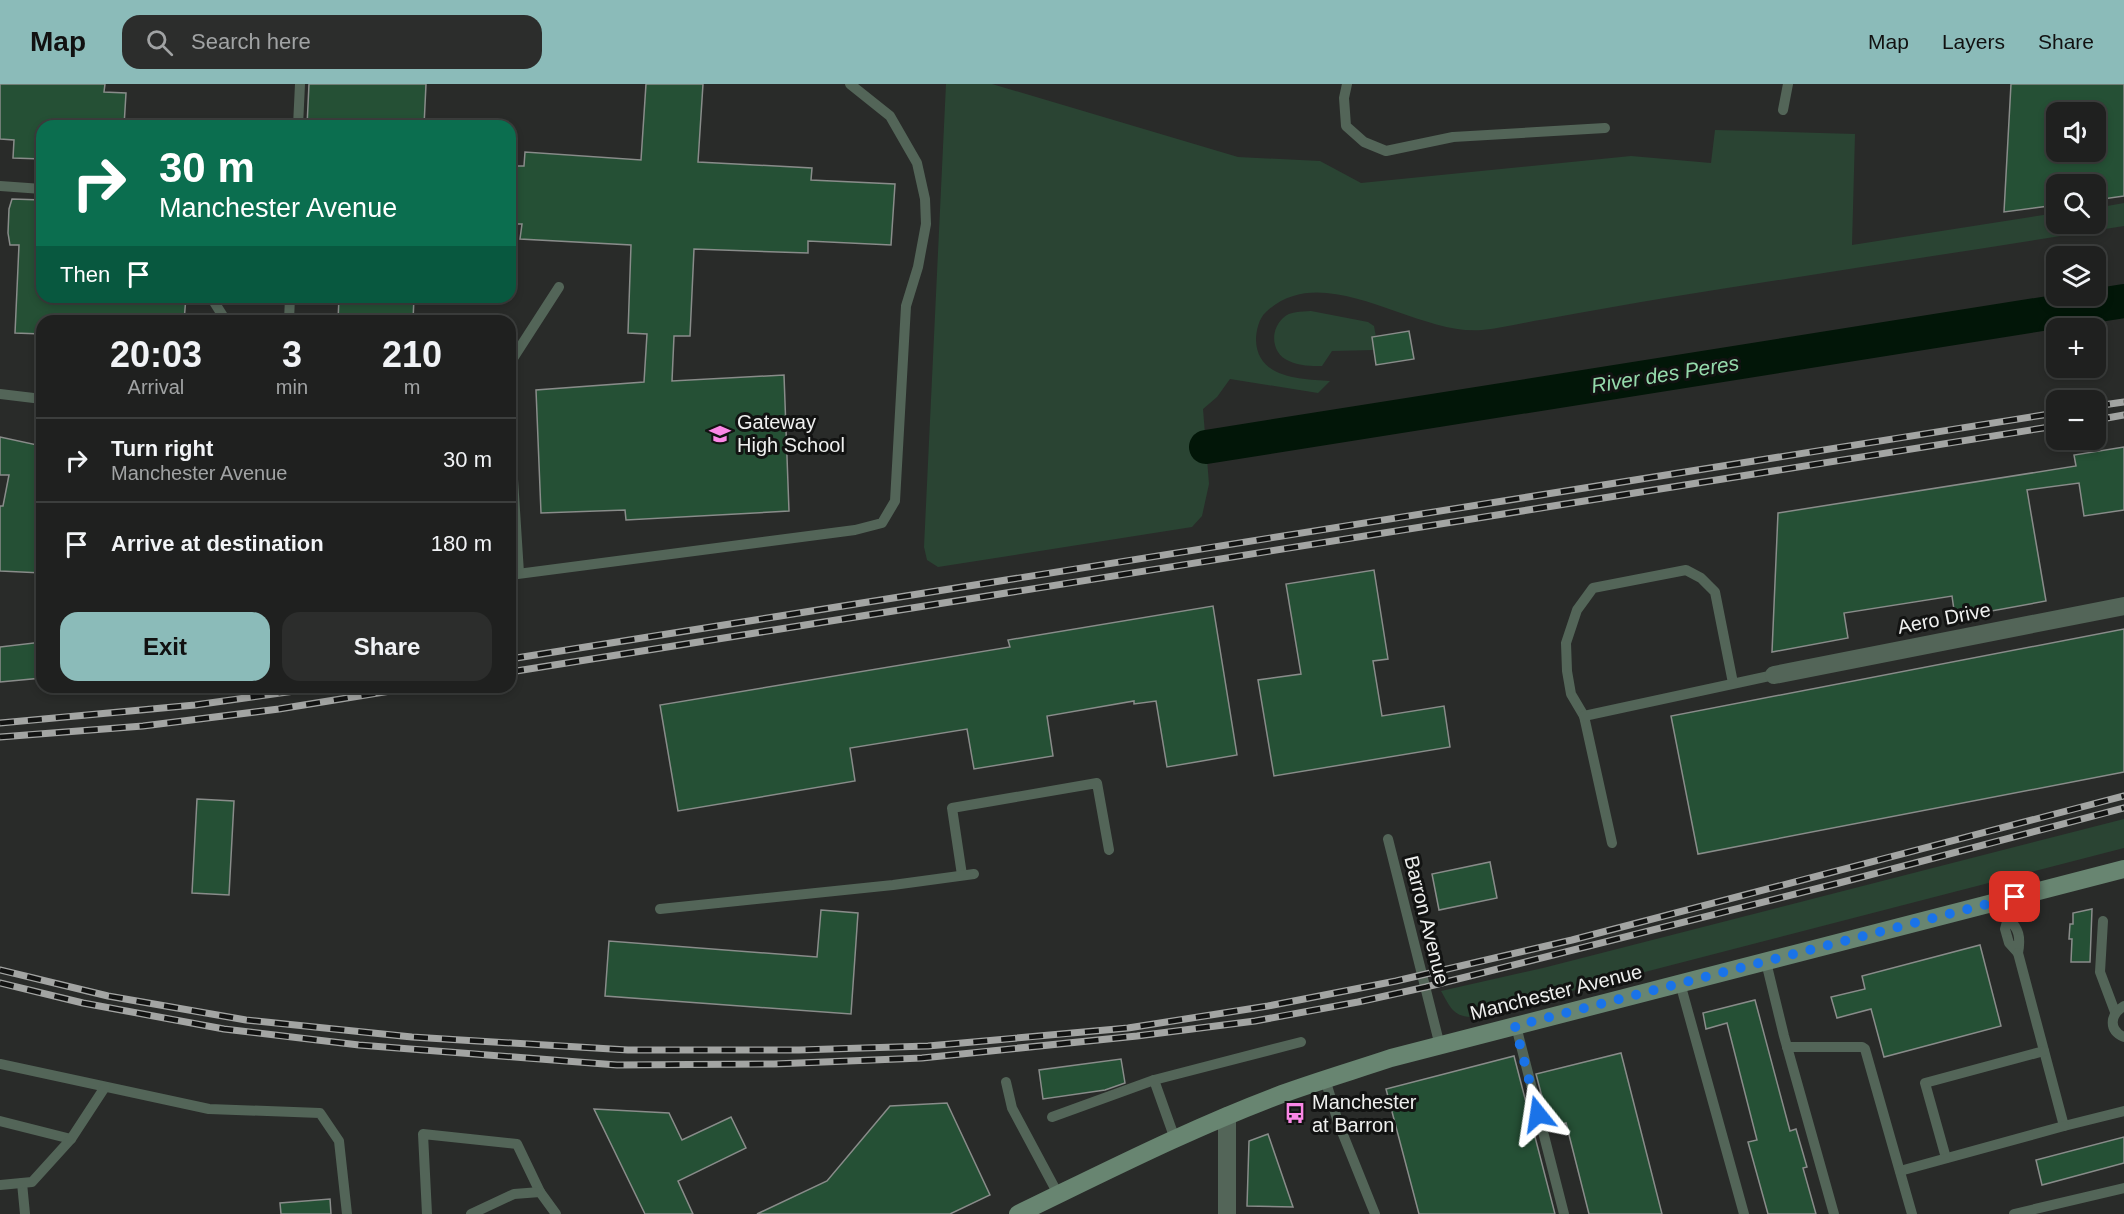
<!DOCTYPE html>
<html lang="en">
<head>
<meta charset="utf-8">
<style>
	:root { --surface:#1f201f; --page:#2c2d2c; --text:#f1f3f6; --muted:#a1a3a4; --line:#3c3e3d; --accent:#8bbbb9 }
	body { margin:0; font-family:Arial,sans-serif; background:var(--page); color:var(--text); height:100vh; display:flex; flex-direction:column; font-size:22px; white-space:nowrap }
	* { box-sizing:border-box; margin:0 }
	p { font-size:20px; color:var(--muted) }
	.icon { flex:none; width:33px; height:33px; fill:none; stroke:currentColor; stroke-width:2; stroke-linecap:round; stroke-linejoin:round }
	.map { position:relative; flex:1; overflow:hidden }
	.drawer { position:absolute; left:36px; top:231px; width:480px; height:378px; display:flex; flex-direction:column; background:var(--surface); border-radius:18px; box-shadow:0 3px 9px #0003,0 0 0 2px var(--line) }
	.drawer>* { flex:none }
	.hud { position:absolute; left:36px; top:36px; width:480px; height:183px; border-radius:18px; box-shadow:0 3px 9px #0003,0 0 0 2px var(--line); background:#0b6e4f; color:#fff; overflow:hidden }
	.controls { position:absolute; left:2046px; top:18px; display:grid; gap:12px }
	.controls a { display:grid; place-items:center; width:60px; height:60px; border-radius:12px; background:var(--surface); box-shadow:0 3px 9px #0003,0 0 0 2px var(--line); font-size:30px }
	.pin { position:absolute; display:grid; place-items:center; width:51px; height:51px; color:#fff; margin:-26px; border-radius:12px; box-shadow:0 3px 9px #0006 }
	.me { position:absolute; width:66px; margin:-33px; rotate:345deg; stroke-linejoin:round; filter:drop-shadow(0 0 4px #0008) }
	.turn { display:flex; align-items:center; gap:21px; height:126px; padding:0 24px; font-size:27px }
	.turn .icon { width:78px; height:78px; stroke-width:2.5 }
	.turn b { display:block; font-size:42px; line-height:51px }
	.then { display:flex; align-items:center; height:57px; padding:0 24px; background:#0003; gap:12px; font-size:22px }
	.eta { display:flex; justify-content:space-evenly; align-items:center; height:102px; text-align:center }
	.eta b { font-size:36px; font-weight:700; line-height:42px }
	.primary-button { display:flex; gap:12px; margin-top:auto; padding:12px 24px }
	.primary-button a { flex:1; height:69px; border-radius:18px; background:var(--accent); color:#111; font-size:24px; font-weight:700; line-height:69px; text-align:center }
	.primary-button a+a { background:var(--page); color:var(--text) }
	ul { padding:0; list-style:none }
	li { display:flex; align-items:center; gap:18px; height:84px; padding:0 24px; border-top:2px solid var(--line) }
	li div { flex:1 }
	li b { display:block; font-size:22px }
	li em { font-style:normal }
	header { display:flex; align-items:center; gap:36px; box-sizing:border-box; height:84px; padding:0 30px; background:var(--accent); color:#111 }
	header strong { font-size:28px }
	nav { display:flex; gap:33px; margin-inline-start:auto; font-size:21px }
	.search { width:420px; height:54px; background:var(--page); display:flex; align-items:center; gap:15px; box-sizing:border-box; padding:0 21px; border-radius:18px; color:var(--muted); font-size:22px }
	.map>svg:first-child { display:block }
	.green { fill:#2a4433 }
	.lines { fill:none; stroke-linecap:round; stroke-linejoin:round }
	.river { stroke:#021608; stroke-width:34 }
	.building { fill:#255035; stroke:#898c8a; stroke-width:1.5; fill-rule:evenodd }
	.lane { stroke:#536558; stroke-width:10 }
	.street { stroke:#536558; stroke-width:18 }
	.secondary { stroke:#688571; stroke-width:18 }
	.rail-casing { stroke:#a3a5a3; stroke-width:7 }
	.rail { stroke:#121312; stroke-width:4.5; stroke-dasharray:14; stroke-linecap:butt }
	.route { stroke:#1a73e8; stroke-width:10; stroke-dasharray:0 18 }
	.labels { text-anchor:middle; dominant-baseline:central; stroke-width:6; stroke-linejoin:round; paint-order:stroke }
	.poi-label { font-size:20px; fill:#eff0ef; stroke:#121312; text-anchor:start }
	.street-label { font-size:20px; fill:#eff0ef; stroke:#121312 }
	.water-label { font-size:21px; font-style:italic; fill:#95dbac; stroke:#121312 }
</style>
</head>
<body>
<header>
<strong>Map</strong>
<div class="search"><svg class="icon" aria-label="search" viewBox="0 0 24 24"><circle cx="10" cy="10" r="6"/><path d="M15 15l6 6"/></svg>Search here</div>
<nav><a>Map</a><a>Layers</a><a>Share</a></nav>
</header>
<div class="map">
<svg width="2124" height="1130" viewBox="0 0 2124 1130">
	<rect width="100%" height="100%" fill="#292b29"/>
	<g class="green">
		<path d="M946,0H992L1238,73L1320,77L1361,99L1631,72L1711,79L1715,46L1855,50L1852,161L2056,129V140H2096V124L2124,119V142C1973,166 1822,189 1671,213C1629,220 1588,227 1546,235C1525,238 1503,244 1482,246C1415,252 1324,173 1266,228C1259,234 1256,247 1256,256C1257,295 1302,295 1330,297L1318,309L1230,295L1217,313L1203,325L1209,400L1202,432L1192,443L938,483L927,476L924,463Z"/>
		<path d="M1311,227L1368,238L1374,242L1376,253L1372,254L1374,266L1332,267L1322,282C1311,282 1300,282 1289,277C1272,270 1269,247 1283,234C1290,227 1301,228 1311,227Z"/>
		<path d="M2124,735V764L1471,933C1452,932 1450,922 1441,907L1543,884Z"/>
	</g>
	<g class="lines">
		<polyline class="river" points="1206,363 2124,217"/>
	</g>
	<g class="building">
		<polygon points="0,0 105,0 104,8 126,9 124,42 42,42 42,75 13,74 14,56 0,55"/>
		<polygon points="309,0 426,0 424,42 307,42"/>
		<polygon points="646,0 703,0 698,78 812,84 811,96 895,100 891,161 808,157 808,169 694,165 690,252 674,252 672,297 784,291 789,427 626,436 625,426 541,429 536,306 644,298 647,250 628,249 631,161 520,155 522,140 510,140 510,82 524,82 525,68 641,76"/>
		<path d="M2011,0H2124V112L2096,116V100H2056V121L2004,128ZM2056,28H2096V68H2056Z"/>
		<polygon points="12,115 42,116 42,213 186,213 184,237 42,237 42,250 15,249 19,161 10,161 8,149 9,125"/>
		<polygon points="339,213 414,213 413,237 338,237"/>
		<polygon points="1409,247 1414,275 1376,281 1372,253"/>
		<polygon points="0,353 42,362 42,489 0,487 0,422 3,422 9,391 0,391"/>
		<polygon points="2124,363 2124,426 2084,432 2079,399 2027,406 2046,517 1964,532 1954,526 1952,512 1844,529 1848,554 1772,568 1778,429 2076,382 2074,371"/>
		<polygon points="1374,486 1388,575 1373,577 1382,632 1444,622 1450,663 1274,692 1258,596 1301,590 1286,500"/>
		<polygon points="1213,522 1237,671 1167,683 1156,617 1134,620 1134,617 1047,632 1053,672 974,685 967,645 850,664 855,697 678,727 660,621 1010,563 1008,556"/>
		<polygon points="2124,545 2124,688 1698,770 1671,632"/>
		<polygon points="42,558 42,594 0,598 0,563"/>
		<polygon points="197,715 234,717 229,811 192,809"/>
		<polygon points="1490,778 1497,814 1439,826 1432,790"/>
		<polygon points="2092,825 2090,878 2071,878 2072,855 2069,855 2070,840 2073,840 2073,829"/>
		<polygon points="821,826 858,829 851,930 605,912 609,857 817,873"/>
		<polygon points="1980,861 2001,942 1884,973 1871,925 1837,934 1831,913 1865,905 1862,892"/>
		<polygon points="1755,916 1790,1047 1796,1045 1807,1083 1803,1084 1816,1130 1768,1130 1748,1058 1757,1056 1727,939 1706,945 1703,929"/>
		<polygon points="1621,969 1662,1130 1589,1130 1566,1039 1550,1043 1536,990"/>
		<polygon points="1514,972 1555,1130 1419,1130 1386,1005"/>
		<polygon points="1121,975 1125,999 1105,1006 1043,1015 1039,986"/>
		<polygon points="947,1019 990,1111 950,1130 757,1130 827,1097 890,1022"/>
		<polygon points="594,1025 669,1029 682,1056 731,1033 746,1064 678,1097 693,1130 645,1130"/>
		<polygon points="1268,1050 1293,1123 1247,1122 1249,1057"/>
		<polygon points="2124,1053 2124,1079 2042,1101 2036,1076"/>
		<polygon points="330,1115 331,1130 281,1130 280,1119"/>
	</g>
	<g class="lines">
		<g class="lane">
			<polyline points="1347,0 1344,14 1346,42 1364,58 1386,67 1453,53 1605,44"/>
			<polyline points="1783,26 1788,0"/>
			<polyline points="298,42 300,0"/>
			<polyline points="0,102 42,105"/>
			<polyline points="211,213 226,237"/>
			<polyline points="289,237 290,213"/>
			<polyline points="510,279 559,203"/>
			<polyline points="0,310 42,315"/>
			<polyline points="510,348 519,489"/>
			<polyline points="510,491 855,446 882,439 895,417 906,222 918,183 926,140 925,115 917,79 890,32 850,0"/>
			<polyline points="1584,632 1571,610 1567,587 1566,559 1577,526 1593,504 1686,486 1701,494 1715,508 1733,599"/>
			<polyline points="1388,755 1440,962"/>
			<polyline points="1612,759 1584,632 1774,591"/>
			<polyline points="962,791 952,724 1097,699 1109,766"/>
			<path d="M2003,816L2008,834L2005,845L2009,859L2018,869C2021,853 2019,845 2008,834"/>
			<polyline points="660,825 893,801 974,790"/>
			<polyline points="2103,837 2100,888 2115,928"/>
			<polyline points="2018,869 2064,1042 2124,1027"/>
			<polyline points="1766,878 1784,952 1834,1130"/>
			<polyline points="1680,899 1744,1130"/>
			<path d="M2124,922C2110,930 2108,946 2124,953"/>
			<polyline points="1516,942 1564,1130"/>
			<polyline points="1787,963 1862,963 1865,965 1912,1130"/>
			<polyline points="0,980 209,1025 320,1029 339,1057 347,1130"/>
			<polyline points="1325,995 1338,1038 1375,1130"/>
			<polyline points="1154,996 1301,958"/>
			<polyline points="1006,998 1012,1024 1058,1110"/>
			<polyline points="1052,1033 1154,996 1175,1055"/>
			<polyline points="0,1037 71,1055"/>
			<polyline points="1946,1074 1925,999 2044,967"/>
			<polyline points="1900,1087 2064,1042"/>
			<polyline points="22,1099 25,1130"/>
			<polyline points="0,1101 32,1098 71,1055 105,1003"/>
			<polyline points="427,1130 423,1050 517,1060 540,1108"/>
			<polyline points="471,1130 514,1110 540,1108 556,1130"/>
			<polyline points="2014,1130 2124,1104"/>
		</g>
		<g class="street">
			<polyline points="1774,591 2124,522"/>
			<polyline points="1227,1130 1227,1032"/>
		</g>
		<path class="secondary" d="M1018,1130C1105,1088 1191,1044 1282,1010C1318,997 1355,986 1391,974L2124,785"/>
		<defs>
			<g id="rail">
				<polyline points="2096,322 2124,318"/>
				<polyline points="2096,336 2124,331"/>
				<polyline points="510,575 2056,329"/>
				<polyline points="510,588 2056,342"/>
				<polyline points="0,639 195,621 323,603"/>
				<polyline points="0,653 143,642 279,625 415,603"/>
				<polyline points="0,886 108,912 246,936 412,953 628,966 799,966 928,962 1128,944 1268,922 1396,897 1572,856 2124,712"/>
				<polyline points="0,899 83,919 224,945 359,961 617,981 774,980 922,974 1137,952 1255,937 1358,918 1426,903 1839,799 2124,724"/>
			</g>
		</defs>
		<use href="#rail" class="rail-casing"/>
		<use href="#rail" class="rail"/>
	</g>
	<g class="lines">
		<polyline class="route" points="1538,1030 1515,942 2015,813"/>
	</g>
	<defs>
		<symbol id="school-bare" viewBox="-9 -9 18 18"><path d="M0-5L7-2L0 1L-7-2ZM-4 1L0 2.5L4 1V4Q0 6-4 4Z" fill="#fb87e6" stroke="#121312" stroke-width="2.5" paint-order="stroke"/></symbol>
		<symbol id="bus-bare" viewBox="-9 -9 18 18"><path d="M-5-6H5V4H4V6H2V4H-2V6H-4V4H-5ZM-3.5-4V0h7V-4ZM-3.5 1.2v1.5H-2V1.2ZM2 1.2v1.5H3.5V1.2Z" fill="#fb87e6" stroke="#121312" stroke-width="2.5" paint-order="stroke"/></symbol>
	</defs>
	<g fill-rule="evenodd">
		<use href="#school-bare" x="705" y="335" width="30" height="30"/>
		<use href="#bus-bare" x="1280" y="1014" width="30" height="30"/>
	</g>
	<g class="labels">
		<g class="poi-label">
			<text x="737" y="338">Gateway<tspan x="737" dy="23">High School</tspan></text>
			<text x="1312" y="1018">Manchester<tspan x="1312" dy="23">at Barron</tspan></text>
		</g>
		<g class="street-label">
			<text transform="translate(1944 534) rotate(-11)">Aero Drive</text>
			<text transform="translate(1427 836) rotate(76)">Barron Avenue</text>
			<text transform="translate(1556 908) rotate(-14)">Manchester Avenue</text>
		</g>
		<g class="water-label">
			<text transform="translate(1665 290) rotate(-9)">River des Peres</text>
		</g>
	</g>
</svg>
<div class="controls">
<a><svg class="icon" aria-label="sound" viewBox="0 0 24 24"><path d="M4 9h4l5-4v14l-5-4H4zM17 9q2 3 0 6"/></svg></a>
<a><svg class="icon" aria-label="search" viewBox="0 0 24 24"><circle cx="10" cy="10" r="6"/><path d="M15 15l6 6"/></svg></a>
<a><svg class="icon" aria-label="layers" viewBox="0 0 24 24"><path d="M12 4l9 5-9 5-9-5zM3 14l9 5 9-5"/></svg></a>
<a>+</a>
<a>−</a>
</div>
<div class="pin" style="left:2015px;top:813px;background:#d93025"><svg class="icon" aria-label="arrive" viewBox="0 0 24 24"><path d="M6 21V4h12l-3 4 3 4H6"/></svg></div>
<svg class="me" style="left:1538px;top:1030px" viewBox="-20 -20 40 40"><path d="M0-17L14 15 0 8-14 15z" fill="#1a73e8" stroke="#fff" stroke-width="4"/></svg>
<div class="hud">
<div class="turn"><svg class="icon" aria-label="right" viewBox="0 0 24 24"><path d="M7 20v-9h11M14 6l5 5-5 5"/></svg><div><b>30 m</b>Manchester Avenue</div></div>
<div class="then">Then<svg class="icon" aria-label="arrive" viewBox="0 0 24 24"><path d="M6 21V4h12l-3 4 3 4H6"/></svg></div>
</div>
<section class="drawer">
<div class="eta">
<div><b>20:03</b><p>Arrival</p></div>
<div><b>3</b><p>min</p></div>
<div><b>210</b><p>m</p></div>
</div>
<ul>
<li><svg class="icon" aria-label="right" viewBox="0 0 24 24"><path d="M7 20v-9h11M14 6l5 5-5 5"/></svg><div><b>Turn right</b><p>Manchester Avenue</p></div><em>30 m</em></li>
<li><svg class="icon" aria-label="arrive" viewBox="0 0 24 24"><path d="M6 21V4h12l-3 4 3 4H6"/></svg><div><b>Arrive at destination</b></div><em>180 m</em></li>
</ul>
<div class="primary-button"><a>Exit</a><a>Share</a></div>
</section>
</div>
</body>
</html>
